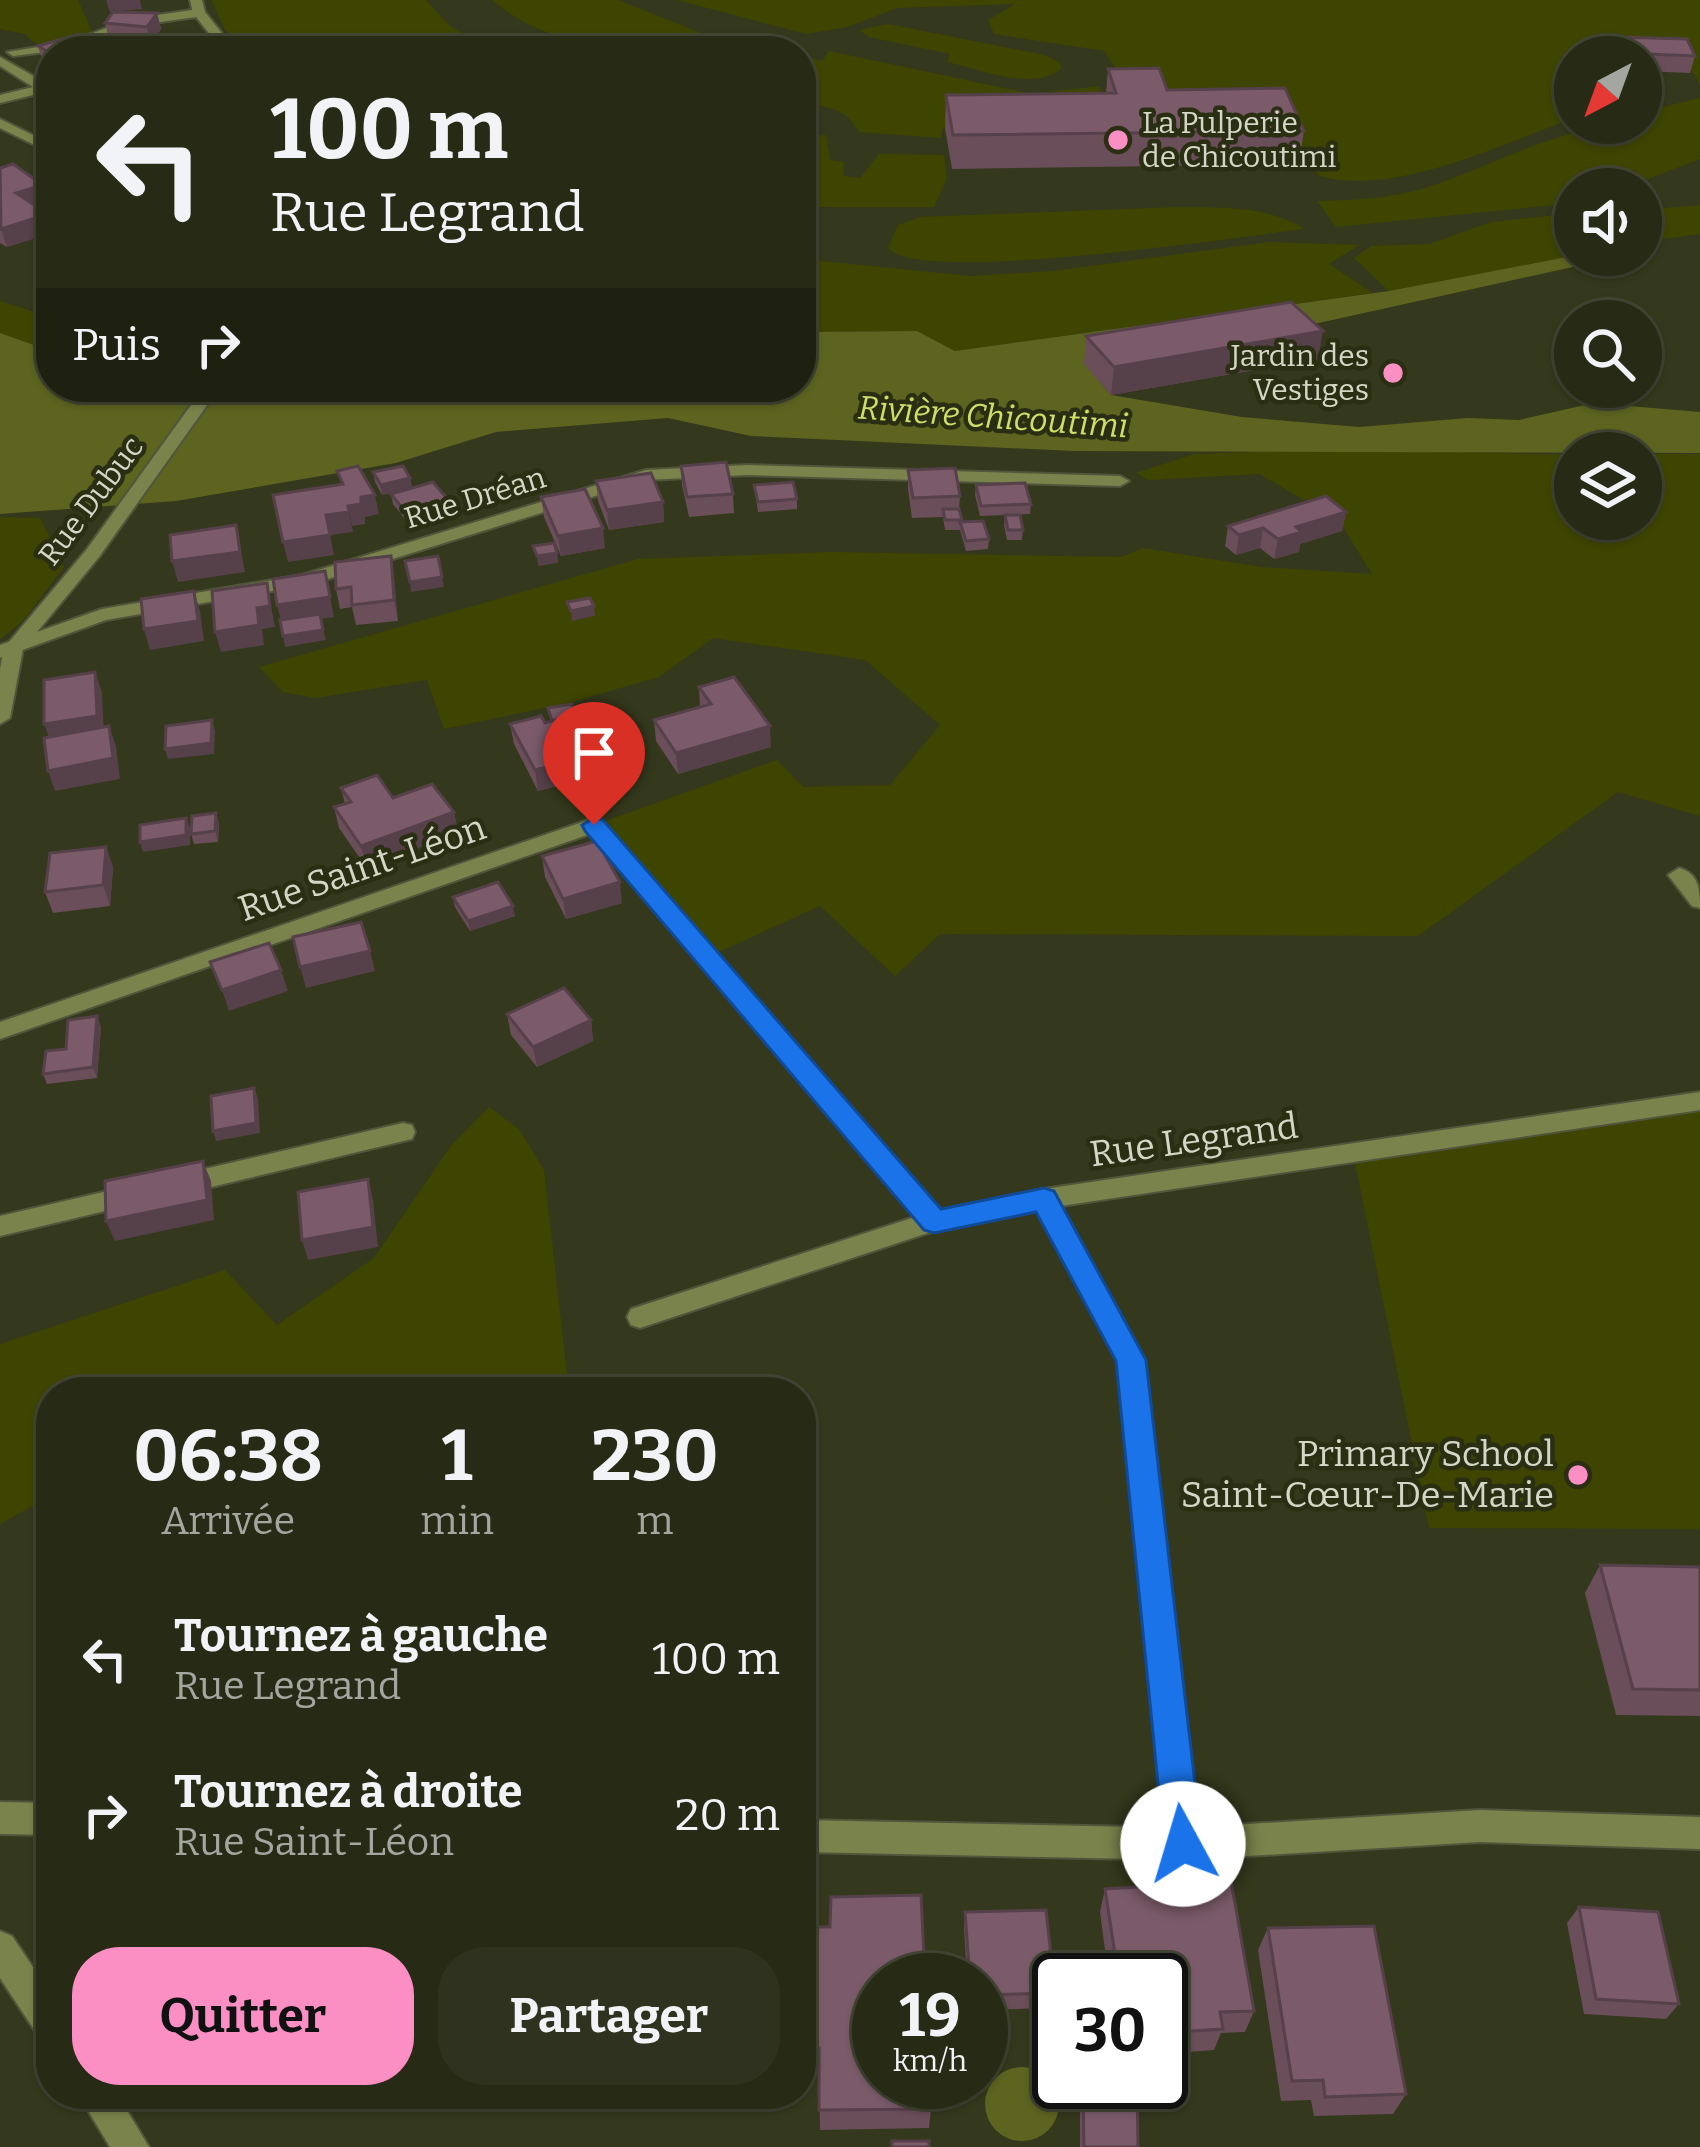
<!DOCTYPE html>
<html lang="fr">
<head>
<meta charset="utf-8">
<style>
	:root { --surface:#272a15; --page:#2f321e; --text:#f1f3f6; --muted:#a4a7a0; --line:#434634; --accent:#fb8fc4 }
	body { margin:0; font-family:Bitter,serif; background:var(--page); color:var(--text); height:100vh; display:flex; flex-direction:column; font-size:45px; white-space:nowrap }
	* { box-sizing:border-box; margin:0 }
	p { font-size:39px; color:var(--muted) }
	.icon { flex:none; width:66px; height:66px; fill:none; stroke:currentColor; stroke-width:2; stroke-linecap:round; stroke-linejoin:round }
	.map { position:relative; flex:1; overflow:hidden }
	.details { position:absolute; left:36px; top:1377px; width:780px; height:732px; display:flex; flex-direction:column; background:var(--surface); border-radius:48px; box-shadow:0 3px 9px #0004,0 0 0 3px var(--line) }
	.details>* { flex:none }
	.top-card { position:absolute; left:36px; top:36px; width:780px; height:366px; border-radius:48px; box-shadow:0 3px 9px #0004,0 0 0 3px var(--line); background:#272a15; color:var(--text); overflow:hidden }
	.needle { width:78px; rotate:221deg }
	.buttons { position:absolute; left:1554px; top:36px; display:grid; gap:24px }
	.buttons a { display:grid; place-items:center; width:108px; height:108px; border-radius:50%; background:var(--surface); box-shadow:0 3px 9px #0004,0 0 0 3px var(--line); font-size:60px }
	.speed { position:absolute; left:852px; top:1953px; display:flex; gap:24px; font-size:60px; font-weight:700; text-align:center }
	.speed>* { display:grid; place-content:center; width:156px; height:156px; border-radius:50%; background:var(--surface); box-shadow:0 3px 9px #0004,0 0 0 3px var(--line); line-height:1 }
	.speed small { font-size:30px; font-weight:400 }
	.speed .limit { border:6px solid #111; border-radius:18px; background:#fff; color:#111 }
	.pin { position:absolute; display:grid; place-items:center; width:102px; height:102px; color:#fff; margin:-123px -51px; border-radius:50% 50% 50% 0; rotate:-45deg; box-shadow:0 0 12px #0007 }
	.pin .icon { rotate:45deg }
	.me { position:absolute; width:132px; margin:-66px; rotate:354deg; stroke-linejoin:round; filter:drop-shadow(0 0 9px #0008) }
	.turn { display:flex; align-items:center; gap:42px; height:252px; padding:0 36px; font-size:54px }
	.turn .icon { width:156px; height:156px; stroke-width:2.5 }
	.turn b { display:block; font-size:84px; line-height:102px }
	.then { display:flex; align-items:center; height:114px; padding:0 36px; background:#0003; gap:24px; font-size:45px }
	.eta { display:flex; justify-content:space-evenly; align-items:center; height:204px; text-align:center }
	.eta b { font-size:72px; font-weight:700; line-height:84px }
	.button { display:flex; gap:24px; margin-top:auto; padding:24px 36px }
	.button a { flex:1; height:138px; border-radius:48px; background:var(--accent); color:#111; font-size:48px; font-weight:700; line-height:138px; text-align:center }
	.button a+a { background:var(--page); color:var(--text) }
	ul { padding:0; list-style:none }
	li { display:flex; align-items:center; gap:36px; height:156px; padding:0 36px }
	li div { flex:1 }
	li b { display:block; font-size:45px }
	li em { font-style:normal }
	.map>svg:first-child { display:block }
	.green { fill:#3e4501 }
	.water { fill:#5c6420 }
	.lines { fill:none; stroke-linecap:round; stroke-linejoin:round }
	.minor-casing { stroke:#51553b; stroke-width:4 }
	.tertiary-casing { stroke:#51553b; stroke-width:4 }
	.minor { fill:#7a834b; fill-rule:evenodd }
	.tertiary { fill:#7a834b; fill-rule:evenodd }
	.wall { fill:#6a4e5a }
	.shaded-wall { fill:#56404a }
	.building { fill:#7b5b69; stroke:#56404a; stroke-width:3 }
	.route { fill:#1a73e8; stroke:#114b97; stroke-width:3 }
	.poi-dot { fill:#fb8fc4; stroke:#2a2e12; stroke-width:4.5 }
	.labels { text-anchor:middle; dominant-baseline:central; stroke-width:9; stroke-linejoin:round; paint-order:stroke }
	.far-poi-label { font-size:30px; fill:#d4d7c6; stroke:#2a2e12; text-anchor:start }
	.far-street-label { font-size:30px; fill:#d4d7c6; stroke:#2a2e12 }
	.far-water-label { font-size:33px; font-style:italic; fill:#cede68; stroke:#2a2e12 }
	.street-label { font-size:36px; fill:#d4d7c6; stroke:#2a2e12 }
	.poi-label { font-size:36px; fill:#d4d7c6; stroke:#2a2e12; text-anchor:end }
</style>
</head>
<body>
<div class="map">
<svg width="1700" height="2147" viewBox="0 0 1700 2147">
	<rect width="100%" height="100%" fill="#34381c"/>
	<g class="green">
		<polygon points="0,0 78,0 93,34 39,46 24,34 0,29"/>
		<polygon points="212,0 426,0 451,27 497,51 247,51 225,30"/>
		<path d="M492,0H618L706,35L777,51C684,51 568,65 492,0Z"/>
		<path d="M677,0H1700V84L1682,55L1685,52L1576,48L1575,77L1565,83L1575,84V118C1500,144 1397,197 1319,176L1289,129L1126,84L1104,51L994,34L988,20L1015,4L897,8L848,27L806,34Z"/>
		<path d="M888,24L1044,55L1060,63L1061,69C1032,92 979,69 947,62L950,54L869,37L859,30Z"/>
		<path d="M829,51L1032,94L1099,86L1113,126L943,127L941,138L859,132C845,107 828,107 801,103V56L822,61Z"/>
		<path d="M1700,98V159L1622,189H1575V203L1336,227L1317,201C1354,200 1392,199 1428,187C1499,164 1564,123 1641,123V112Z"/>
		<polygon points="826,135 830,160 843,162 844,176 860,178 879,154 944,155 947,178 934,207 801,207 801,136"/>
		<polygon points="1700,205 1700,234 1641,242 1641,210"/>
		<path d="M1178,207C1223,208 1266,205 1305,229C1244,236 918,286 888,248L898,225L920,217Z"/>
		<polygon points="1575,213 1577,255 1389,291 1354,258 1371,246 1429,244 1491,222"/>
		<polygon points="1269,242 1359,245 1329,264 1373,293 955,351 917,331 801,332 801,259 970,276 1053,271"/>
		<polygon points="0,301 51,317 51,351 0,333"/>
		<polygon points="1340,449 1575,455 1575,519 1641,519 1641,454 1700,454 1700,816 1618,792 1418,936 940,934 895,976 820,906 710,956 594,825 777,760 803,787 890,785 940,725 865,660 713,638 659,677 568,703 444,729 427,680 316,698 283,692 259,667 638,559 831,552 1122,557 1143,548 1262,567 1372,574 1339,521 1260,474 1149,480 1136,473 1194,454"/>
		<polygon points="0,517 40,518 64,567 23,621 0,639"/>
		<polygon points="1700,1101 1700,1529 1429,1528 1353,1153"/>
		<polygon points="489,1107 519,1129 544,1170 569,1392 267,1392 257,1379 233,1392 51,1392 51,1496 0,1524 0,1344 225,1270 277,1325 374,1258 450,1147"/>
	</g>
	<g class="water">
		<polygon points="1577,255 1627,255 1287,330 1085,364 1111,395 1242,417 1359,427 1468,418 1519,420 1594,403 1700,412 1700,453 1073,451 751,436 668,418 496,432 396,463 176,501 0,514 0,333 51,351 51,387 801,387 801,332 917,331 955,351 1389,291"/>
		<circle cx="1022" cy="2104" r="37"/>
	</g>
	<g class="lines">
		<defs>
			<g id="minor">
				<polygon points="199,9 203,16 132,26 71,49 13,56 7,52 69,42 130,19"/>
				<polygon points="0,57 49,85 51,97 41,93 0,103 0,95 33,87 0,66"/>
				<polygon points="0,119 51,144 51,153 0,128"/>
				<polygon points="747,465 1120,476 1129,481 1120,486 747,475 647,480 312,584 106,620 0,658 0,645 102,609 302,575 646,470"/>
				<polygon points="594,818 601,820 940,1210 1044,1189 1700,1092 1700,1110 1061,1206 1145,1360 1199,1844 1195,1856 1183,1860 1171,1856 1167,1844 1117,1361 1037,1210 934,1231 640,1328 631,1325 627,1317 631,1309 915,1217 590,834 0,1039 0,1022"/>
				<path d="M1679,868C1699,873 1700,891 1700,908L1692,906L1668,875Z"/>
				<polygon points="403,1123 412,1125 415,1132 412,1139 178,1195 169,1192 165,1185 169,1178 178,1175"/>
				<polygon points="138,1184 147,1187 151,1194 147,1201 0,1236 0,1216"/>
				<polygon points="0,1931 12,1936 51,1994 51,2042 39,2037 0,1978"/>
				<polygon points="78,2094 117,2094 149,2147 110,2147"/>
			</g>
			<g id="tertiary">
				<polygon points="190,0 202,0 205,12 236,51 223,51 193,13"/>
				<polygon points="204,387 220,387 99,557 23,649 10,718 0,724 0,669 4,648 87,549"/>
				<polygon points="0,1802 51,1803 51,1835 0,1834"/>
				<polygon points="1480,1810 1700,1817 1700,1849 1480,1842 1183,1860 801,1852 801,1820 1183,1828"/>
			</g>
		</defs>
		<use href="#minor" class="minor-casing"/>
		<use href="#tertiary" class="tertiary-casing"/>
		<use href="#minor" class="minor"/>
		<use href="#tertiary" class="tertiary"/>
	</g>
	<g class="wall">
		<polygon points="157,13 161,29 151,44 109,39 105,23"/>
		<polygon points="1614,37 1695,56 1690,73 1641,71 1641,57 1611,57 1609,53"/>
		<polygon points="38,46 51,51 51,67 43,63"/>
		<polygon points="1108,69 1167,90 1304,131 1299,164 952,169 945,128 946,95 1106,93"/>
		<polygon points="0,168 43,185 49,203 36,207 51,226 51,233 7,247 0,243"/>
		<polygon points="1086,336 1318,359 1111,395 1084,364"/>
		<polygon points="681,466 733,494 734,513 689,517 682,485"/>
		<polygon points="908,470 960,496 959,510 961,522 989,539 988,549 966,551 960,530 945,530 943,517 912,518 908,489"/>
		<polygon points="373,472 410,478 412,488 452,512 409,524 393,504 391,494 411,488 382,495 375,482"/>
		<polygon points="596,481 663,502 664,522 609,530 598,501"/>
		<polygon points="754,485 797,499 797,509 758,512"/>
		<polygon points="976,485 1031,504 1030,514 980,516 975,495"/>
		<polygon points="541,497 605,548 561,556 544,517"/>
		<polygon points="1346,512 1342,531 1300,544 1299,552 1274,559 1260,548 1236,555 1225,546 1228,526"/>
		<polygon points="1005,515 1023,530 1022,540 1007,540 1004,525"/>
		<polygon points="391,556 398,621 356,625 352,607 340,609 336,589"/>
		<polygon points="699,687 771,747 678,774 656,741 654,720 700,707"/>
		<polygon points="548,708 577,727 568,729 584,757 586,778 538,791 514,744 510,724 551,721"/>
		<polygon points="341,788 454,812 458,833 366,867 339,828 334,807 345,804"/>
		<polygon points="216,813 219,824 218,842 194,844 191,834"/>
		<polygon points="106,847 113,867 110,906 53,913 45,892"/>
		<polygon points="542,856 622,903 566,919 545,877"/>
		<polygon points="453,897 515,916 470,931 455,907"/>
		<polygon points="507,1014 591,1020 593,1041 537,1067 511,1035"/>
		<polygon points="97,1016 101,1027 97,1078 47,1084 43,1074"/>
		<polygon points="1600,1565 1700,1567 1700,1716 1616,1715 1585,1593"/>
		<polygon points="1105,1889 1254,2011 1245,2032 1221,2033 1214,2050 1161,2054 1161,1980 1109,1980 1100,1912"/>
		<polygon points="1579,1907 1679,2004 1666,2019 1584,2014 1567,1923"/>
		<polygon points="965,1912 1055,1993 1051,2008 981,2010 981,1980 967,1980 964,1928"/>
		<polygon points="801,1927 830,1927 931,2109 929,2128 820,2130 819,2069 801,2070"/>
		<polygon points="1268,1928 1406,2094 1393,2114 1314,2116 1311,2100 1281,2101 1258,1950"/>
		<polygon points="1083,2084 1138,2147 1080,2147 1080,2098"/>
		<polygon points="424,2094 482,2094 425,2097"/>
	</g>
	<g class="shaded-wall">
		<polygon points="106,0 140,0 142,9 110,12"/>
		<polygon points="157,13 161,29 151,44 147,27"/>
		<polygon points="94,42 96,51 64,51"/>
		<polygon points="43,185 49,203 22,211 16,193"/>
		<polygon points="48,214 51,233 7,247 1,229"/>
		<polygon points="1323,331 1318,359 1111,395 1114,367"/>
		<polygon points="410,478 412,488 382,495 381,485"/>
		<polygon points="375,495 379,514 365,517 365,524 352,526 348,506 361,497"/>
		<polygon points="450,502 452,512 409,524 407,514"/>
		<polygon points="663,502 664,522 609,530 607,510"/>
		<polygon points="349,512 353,532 330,535 334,555 288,562 283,542 326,515"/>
		<polygon points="1346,512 1342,531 1300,544 1299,552 1274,559 1278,539 1296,527"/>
		<polygon points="236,525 245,572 178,582 172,561"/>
		<polygon points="603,528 605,548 561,556 558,536"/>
		<polygon points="1263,528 1260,548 1236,555 1239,535"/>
		<polygon points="557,553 558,563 538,566 537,556"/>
		<polygon points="391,556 394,576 398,621 394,600"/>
		<polygon points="325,571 334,617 282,625 277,605"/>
		<polygon points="442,577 444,587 411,592 410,582"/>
		<polygon points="267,583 275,627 262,629 264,645 221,652 215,632 257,608"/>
		<polygon points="194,591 200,611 204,641 150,650 144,629"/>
		<polygon points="594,606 595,616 572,621 571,611"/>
		<polygon points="323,630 326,640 285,647 283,636"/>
		<polygon points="95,672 102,692 104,736 52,745 44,724"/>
		<polygon points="576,717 577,727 554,731 552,721"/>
		<polygon points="212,720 215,731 214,754 168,759 165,749"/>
		<polygon points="109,726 116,746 120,779 55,791 48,771"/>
		<polygon points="770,726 771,747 678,774 676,753"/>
		<polygon points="584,757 586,778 538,791 535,770"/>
		<polygon points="454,812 458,833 366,867 361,846"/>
		<polygon points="216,813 219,824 218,842 215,831"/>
		<polygon points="186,818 190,828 190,845 143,852 140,842"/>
		<polygon points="106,847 113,867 110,906 103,885"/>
		<polygon points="620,882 622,903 566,919 563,899"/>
		<polygon points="513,906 515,916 470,931 468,921"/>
		<polygon points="370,951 375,971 306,988 300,967"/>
		<polygon points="281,970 288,991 229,1011 222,990"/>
		<polygon points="97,1016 101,1027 97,1078 93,1067"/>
		<polygon points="591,1020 593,1041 537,1067 533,1047"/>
		<polygon points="254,1088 258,1099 260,1133 216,1141 213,1131"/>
		<polygon points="203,1161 211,1181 214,1220 115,1241 106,1221"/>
		<polygon points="368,1179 373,1200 378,1247 308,1260 302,1240"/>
	</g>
	<g class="building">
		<polygon points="113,12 157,13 147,27 105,23"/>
		<polygon points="78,34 94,42 64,51 51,51 51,53 38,46"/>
		<polygon points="1614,37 1687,39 1695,56 1622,53"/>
		<polygon points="1159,68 1167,90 1285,88 1304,131 953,135 946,95 1116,93 1108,69"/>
		<polygon points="13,164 43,185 16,193 48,214 1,229 0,168"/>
		<polygon points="1291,302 1323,331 1114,367 1086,336"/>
		<polygon points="726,462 733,494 687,497 681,466"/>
		<polygon points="358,466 375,495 361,497 361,504 348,506 349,512 326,515 330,535 283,542 273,495 343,484 337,471"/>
		<polygon points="403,466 410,478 381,485 373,472"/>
		<polygon points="955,468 960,496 913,498 908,470"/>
		<polygon points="651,473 663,502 607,510 596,481"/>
		<polygon points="433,482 450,502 407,514 391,494"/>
		<polygon points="793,482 797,499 758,502 754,485"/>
		<polygon points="1025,483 1031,504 981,506 976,485"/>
		<polygon points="585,489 603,528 558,536 541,497"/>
		<polygon points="1326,496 1346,512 1296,527 1302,532 1278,539 1263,528 1239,535 1228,526"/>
		<polygon points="943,509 959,509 962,520 945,520"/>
		<polygon points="1005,515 1020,515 1023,530 1008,530"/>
		<polygon points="983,521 989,539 966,541 960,522"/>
		<polygon points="236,525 240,552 172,561 170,535"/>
		<polygon points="554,543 557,553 537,556 533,546"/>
		<polygon points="391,556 394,600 352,605 351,587 336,589 335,562"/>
		<polygon points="438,556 442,577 410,582 405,561"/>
		<polygon points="325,571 330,597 277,605 273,579"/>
		<polygon points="267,583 270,606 257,608 259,625 215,632 212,591"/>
		<polygon points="194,591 198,621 144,629 141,599"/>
		<polygon points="590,598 594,606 571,611 567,602"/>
		<polygon points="320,614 323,630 283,636 280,620"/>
		<polygon points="95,672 97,716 44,724 44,680"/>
		<polygon points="734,677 770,726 676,753 654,720 711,704 699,687"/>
		<polygon points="572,704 576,717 552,721 548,708"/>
		<polygon points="541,716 545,723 562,718 584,757 535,770 510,724"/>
		<polygon points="212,720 211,743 165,749 166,726"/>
		<polygon points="109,726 113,758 48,771 44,738"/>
		<polygon points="377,775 393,798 432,784 454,812 361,846 334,807 351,802 341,788"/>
		<polygon points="216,813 215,831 191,834 192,816"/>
		<polygon points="186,818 186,835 140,842 140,825"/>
		<polygon points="597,841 620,882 563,899 542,856"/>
		<polygon points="106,847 103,885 45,892 50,853"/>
		<polygon points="498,882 513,906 468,921 453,897"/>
		<polygon points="361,922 370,951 300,967 293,937"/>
		<polygon points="269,943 281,970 222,990 210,962"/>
		<polygon points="564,988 591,1020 533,1047 507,1014"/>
		<polygon points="97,1016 93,1067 43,1074 46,1051 66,1049 68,1020"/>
		<polygon points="254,1088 256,1123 213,1131 211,1096"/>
		<polygon points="203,1161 207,1200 106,1221 105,1181"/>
		<polygon points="368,1179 373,1227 302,1240 298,1192"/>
		<polygon points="1600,1565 1700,1567 1700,1690 1633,1689"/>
		<polygon points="1231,1881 1254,2011 1220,2012 1223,2029 1161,2033 1161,1980 1119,1980 1105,1889"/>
		<polygon points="921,1895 925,1980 879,1980 879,2082 930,2082 931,2109 819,2110 819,2048 801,2049 801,1927 830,1927 831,1897"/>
		<polygon points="1579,1907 1658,1912 1679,2004 1596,1999"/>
		<polygon points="1046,1910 1055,1993 981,1995 981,1980 970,1980 965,1912"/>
		<polygon points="1374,1926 1406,2094 1325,2097 1323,2080 1292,2081 1268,1928"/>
		<polygon points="1083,2084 1137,2088 1138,2147 1084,2147"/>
		<rect x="892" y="2141" width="37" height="6"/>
	</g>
	<polygon class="route" points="594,818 603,820 941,1209 1044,1188 1054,1191 1146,1360 1202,1844 1196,1858 1183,1863 1170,1858 1164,1844 1116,1361 1036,1212 934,1233 924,1230 585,831 582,825"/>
	<g class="poi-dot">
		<circle cx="1118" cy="140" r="12"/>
		<circle cx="1393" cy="373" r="12"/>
		<circle cx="1578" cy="1475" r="12"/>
	</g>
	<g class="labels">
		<g class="far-poi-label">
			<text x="1142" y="123">La Pulperie<tspan x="1142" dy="34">de Chicoutimi</tspan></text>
			<text x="1369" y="356" text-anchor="end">Jardin des<tspan x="1369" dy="34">Vestiges</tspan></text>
		</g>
		<g class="far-street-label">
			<text transform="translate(475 498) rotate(-17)">Rue Dréan</text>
			<text transform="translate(91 501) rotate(-53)">Rue Dubuc</text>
		</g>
		<g class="far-water-label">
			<text transform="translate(993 417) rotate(4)">Rivière Chicoutimi</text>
		</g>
		<g class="street-label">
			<text transform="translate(362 868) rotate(-19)">Rue Saint-Léon</text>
			<text transform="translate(1194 1140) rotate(-8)">Rue Legrand</text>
		</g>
		<g class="poi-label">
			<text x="1554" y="1454">Primary School<tspan x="1554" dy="41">Saint-Cœur-De-Marie</tspan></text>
		</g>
	</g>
</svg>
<div class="buttons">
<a><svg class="needle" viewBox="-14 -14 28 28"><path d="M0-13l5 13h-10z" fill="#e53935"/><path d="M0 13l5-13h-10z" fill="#a4a7a0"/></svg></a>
<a><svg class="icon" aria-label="sound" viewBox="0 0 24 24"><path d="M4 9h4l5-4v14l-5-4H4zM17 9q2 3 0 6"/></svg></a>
<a><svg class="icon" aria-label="search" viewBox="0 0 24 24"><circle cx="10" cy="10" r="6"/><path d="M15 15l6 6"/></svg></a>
<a><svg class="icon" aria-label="layers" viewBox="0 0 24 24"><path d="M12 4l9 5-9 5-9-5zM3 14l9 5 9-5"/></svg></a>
</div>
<div class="speed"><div>19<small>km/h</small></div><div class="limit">30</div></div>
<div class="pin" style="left:594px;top:825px;background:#d93025"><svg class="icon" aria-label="arrive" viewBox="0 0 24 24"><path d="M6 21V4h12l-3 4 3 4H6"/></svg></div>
<svg class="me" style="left:1183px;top:1844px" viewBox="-20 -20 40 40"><circle r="19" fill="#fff"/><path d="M0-13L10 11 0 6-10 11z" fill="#1a73e8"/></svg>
<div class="top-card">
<div class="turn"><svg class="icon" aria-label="left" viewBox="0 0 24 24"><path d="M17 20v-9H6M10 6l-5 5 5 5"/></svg><div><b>100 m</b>Rue Legrand</div></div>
<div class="then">Puis<svg class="icon" aria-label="right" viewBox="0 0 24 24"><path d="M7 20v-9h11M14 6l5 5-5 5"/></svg></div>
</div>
<section class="details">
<div class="eta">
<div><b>06:38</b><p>Arrivée</p></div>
<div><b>1</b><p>min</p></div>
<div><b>230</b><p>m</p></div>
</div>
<ul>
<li><svg class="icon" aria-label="left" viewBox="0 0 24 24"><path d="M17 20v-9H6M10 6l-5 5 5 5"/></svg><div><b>Tournez à gauche</b><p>Rue Legrand</p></div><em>100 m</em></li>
<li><svg class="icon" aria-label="right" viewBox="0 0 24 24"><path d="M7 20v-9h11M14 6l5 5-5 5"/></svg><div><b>Tournez à droite</b><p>Rue Saint-Léon</p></div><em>20 m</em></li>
</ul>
<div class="button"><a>Quitter</a><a>Partager</a></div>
</section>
</div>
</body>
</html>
